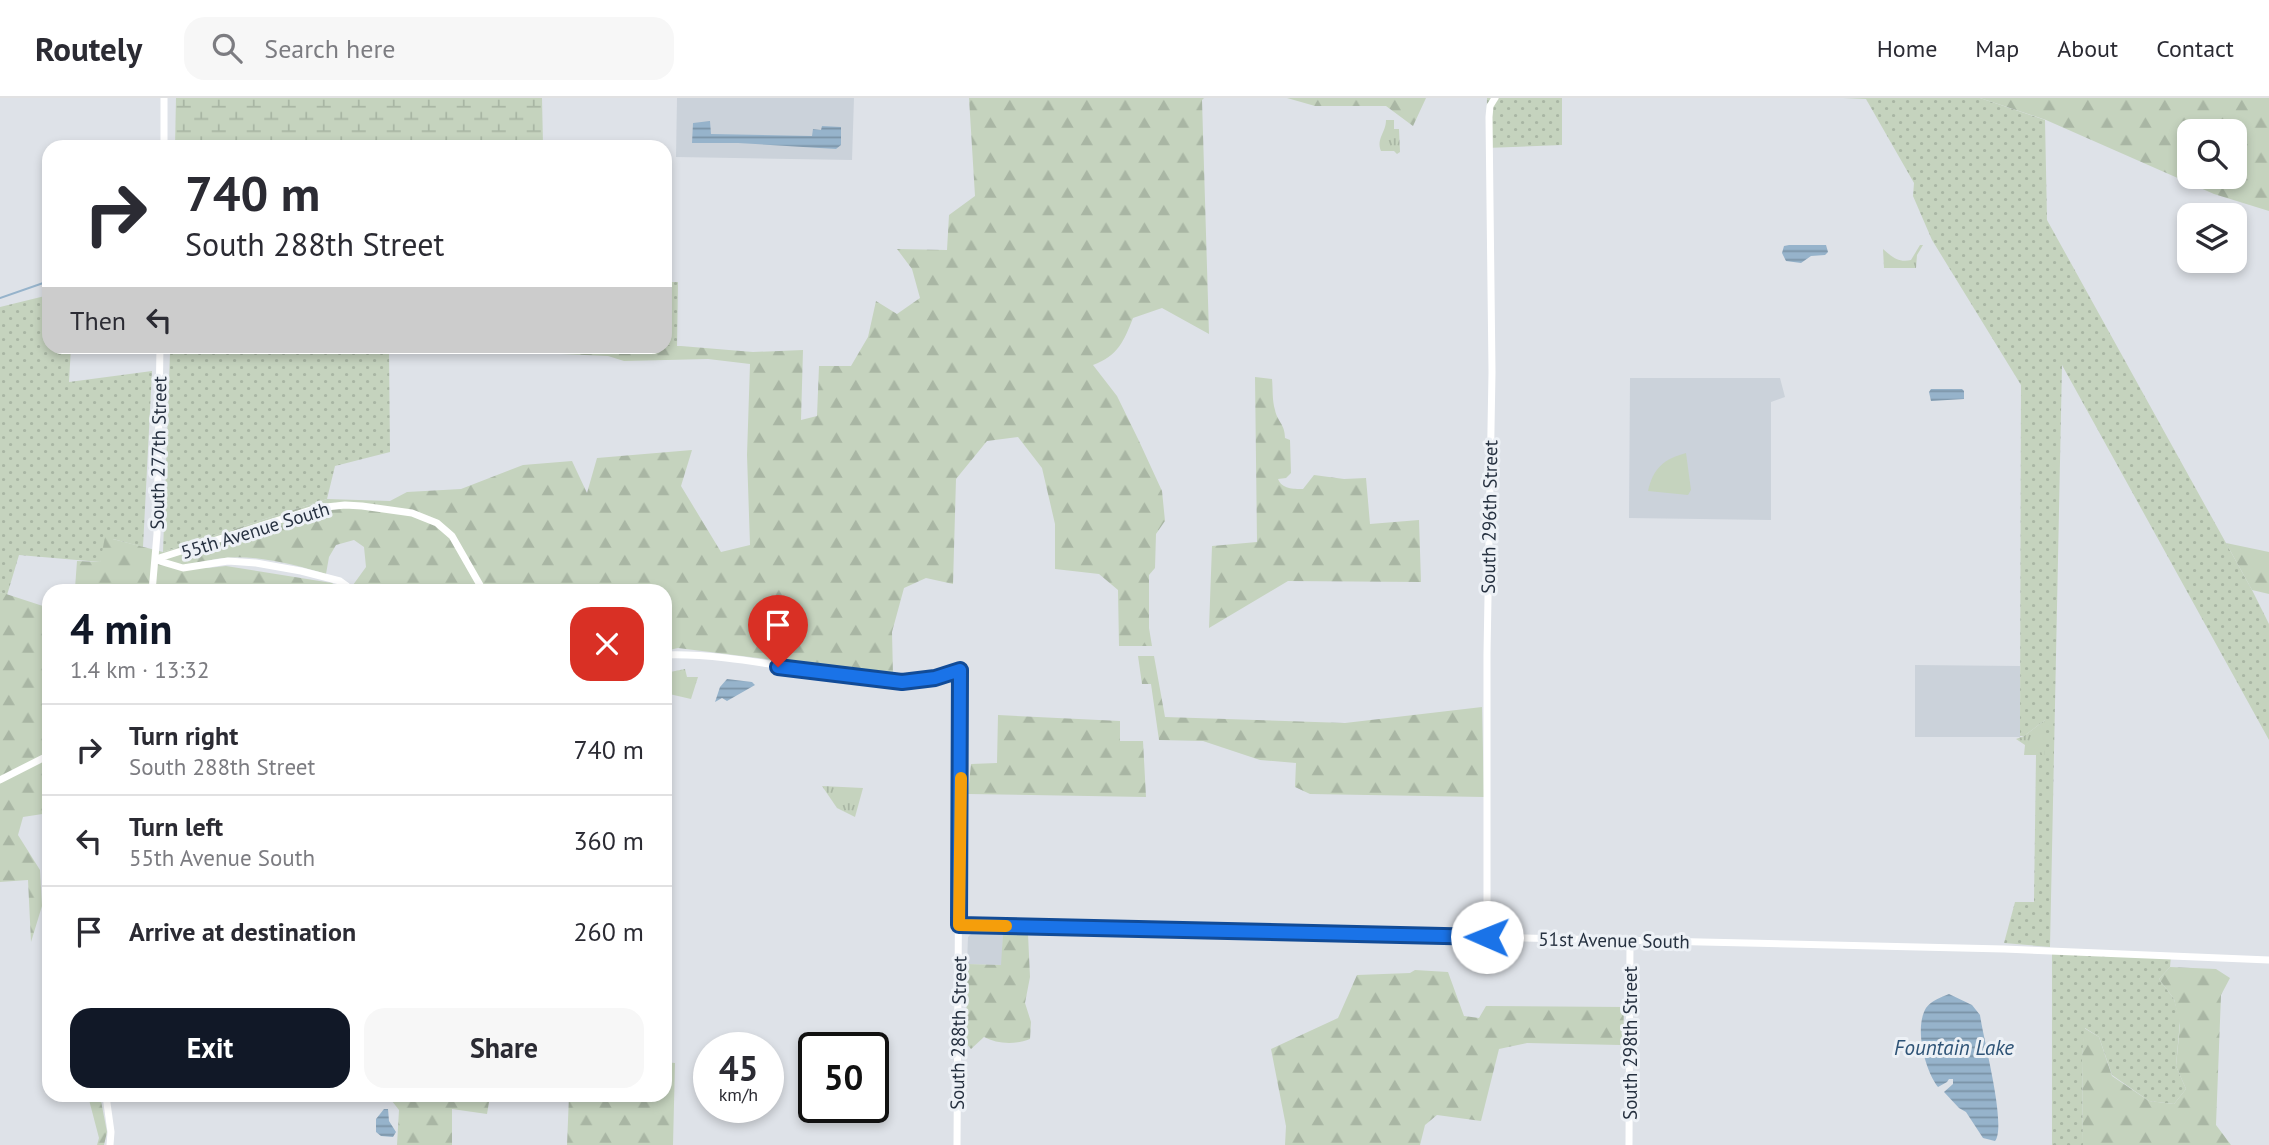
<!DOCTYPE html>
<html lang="en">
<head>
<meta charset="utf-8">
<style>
	:root { --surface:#fff; --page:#f7f7f7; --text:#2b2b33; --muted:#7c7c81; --line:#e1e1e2; --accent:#111827 }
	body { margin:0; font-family:"PT Sans",sans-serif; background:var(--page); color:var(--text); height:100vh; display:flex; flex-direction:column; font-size:26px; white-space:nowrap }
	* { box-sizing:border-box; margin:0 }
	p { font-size:23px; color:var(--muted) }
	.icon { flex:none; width:38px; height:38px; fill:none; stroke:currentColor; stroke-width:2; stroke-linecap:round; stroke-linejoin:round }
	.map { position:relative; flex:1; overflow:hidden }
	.drawer { position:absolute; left:42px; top:486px; width:630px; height:518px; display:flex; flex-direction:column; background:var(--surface); border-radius:21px; box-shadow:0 4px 10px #0003 }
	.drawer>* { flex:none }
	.banner { position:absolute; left:42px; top:42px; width:630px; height:214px; border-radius:21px; box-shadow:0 4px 10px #0003; background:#fff; color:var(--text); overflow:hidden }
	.fabs { position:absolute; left:2177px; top:21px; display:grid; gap:14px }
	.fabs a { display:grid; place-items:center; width:70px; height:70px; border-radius:14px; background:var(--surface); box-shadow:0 4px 10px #0003; font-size:35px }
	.speed { position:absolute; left:693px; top:934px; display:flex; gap:14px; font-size:35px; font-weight:700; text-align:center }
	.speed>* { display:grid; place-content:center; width:91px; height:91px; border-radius:50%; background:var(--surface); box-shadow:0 4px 10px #0003; line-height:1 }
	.speed small { font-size:18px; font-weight:400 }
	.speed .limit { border:4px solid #111; border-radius:10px; background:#fff; color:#111 }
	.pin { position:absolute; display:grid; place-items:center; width:60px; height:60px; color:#fff; margin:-72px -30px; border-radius:50% 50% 50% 0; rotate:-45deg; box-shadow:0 0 7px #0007 }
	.pin .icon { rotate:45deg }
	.me { position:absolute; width:77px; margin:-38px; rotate:271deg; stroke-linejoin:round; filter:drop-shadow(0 0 5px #0008) }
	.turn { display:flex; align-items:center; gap:24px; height:147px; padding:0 28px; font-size:32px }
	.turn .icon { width:91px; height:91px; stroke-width:2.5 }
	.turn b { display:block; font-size:49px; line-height:60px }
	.then { display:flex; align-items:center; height:66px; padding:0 28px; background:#0003; gap:14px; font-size:26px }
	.round { display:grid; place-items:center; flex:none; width:74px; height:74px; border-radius:21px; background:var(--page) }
	.head { display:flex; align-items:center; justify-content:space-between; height:119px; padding:0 28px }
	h1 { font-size:42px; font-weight:700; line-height:52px; color:var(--accent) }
	.action { display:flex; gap:14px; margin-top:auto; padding:14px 28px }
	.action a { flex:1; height:80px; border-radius:21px; background:var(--accent); color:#fff; font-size:28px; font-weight:700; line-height:80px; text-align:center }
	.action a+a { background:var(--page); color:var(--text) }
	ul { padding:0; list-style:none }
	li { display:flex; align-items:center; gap:21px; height:91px; padding:0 28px; border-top:2px solid var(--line) }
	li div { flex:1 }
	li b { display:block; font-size:26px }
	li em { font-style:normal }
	header { display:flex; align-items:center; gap:42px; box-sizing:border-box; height:98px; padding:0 35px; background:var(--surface); border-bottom:2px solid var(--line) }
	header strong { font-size:33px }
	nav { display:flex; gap:38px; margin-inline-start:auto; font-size:24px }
	.search { width:490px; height:63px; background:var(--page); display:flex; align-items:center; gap:18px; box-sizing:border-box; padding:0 24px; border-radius:21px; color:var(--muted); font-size:26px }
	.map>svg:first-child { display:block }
	.built { fill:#cbd2da }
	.grass { fill:url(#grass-dots) }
	.forest { fill:url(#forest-firs); fill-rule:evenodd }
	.wetland { fill:url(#wetland-marsh) }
	.park { fill:url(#park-tufts) }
	.garden { fill:#c5d3be }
	.water { fill:url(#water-rules) }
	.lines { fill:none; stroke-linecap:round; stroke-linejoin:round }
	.stream { stroke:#96b3cb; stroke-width:2 }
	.secondary { stroke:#fff; stroke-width:7 }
	.route-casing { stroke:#114b97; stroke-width:18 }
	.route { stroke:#1a73e8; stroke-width:12 }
	.slow { stroke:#f59e0b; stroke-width:12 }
	.labels { text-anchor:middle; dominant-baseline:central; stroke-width:6; stroke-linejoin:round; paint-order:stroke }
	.street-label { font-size:19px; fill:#263140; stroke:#edf1f6 }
	.water-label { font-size:21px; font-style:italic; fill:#2e5376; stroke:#edf1f6 }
</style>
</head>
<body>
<header>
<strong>Routely</strong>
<div class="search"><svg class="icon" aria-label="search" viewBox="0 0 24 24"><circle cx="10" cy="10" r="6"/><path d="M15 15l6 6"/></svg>Search here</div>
<nav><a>Home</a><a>Map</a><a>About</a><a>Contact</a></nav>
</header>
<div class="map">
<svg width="2269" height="1047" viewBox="0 0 2269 1047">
	<defs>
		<pattern id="grass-dots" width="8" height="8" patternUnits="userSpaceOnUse" patternTransform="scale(1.75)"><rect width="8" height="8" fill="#c5d3be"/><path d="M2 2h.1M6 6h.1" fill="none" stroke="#a9b6a4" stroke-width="1.8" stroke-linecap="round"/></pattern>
		<pattern id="forest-firs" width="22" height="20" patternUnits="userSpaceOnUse" patternTransform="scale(1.75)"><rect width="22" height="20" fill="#c5d3be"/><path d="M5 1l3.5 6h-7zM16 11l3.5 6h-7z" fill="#a9b6a4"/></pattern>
		<pattern id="wetland-marsh" width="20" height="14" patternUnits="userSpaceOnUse" patternTransform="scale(1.75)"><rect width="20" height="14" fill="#c5d3be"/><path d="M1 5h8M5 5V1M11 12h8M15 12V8" fill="none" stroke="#a9b6a4"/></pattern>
		<pattern id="park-tufts" width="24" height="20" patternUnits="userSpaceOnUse" patternTransform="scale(1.75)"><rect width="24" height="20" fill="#c5d3be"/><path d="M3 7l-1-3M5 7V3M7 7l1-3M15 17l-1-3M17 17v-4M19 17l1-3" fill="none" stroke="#a9b6a4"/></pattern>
		<pattern id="water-rules" width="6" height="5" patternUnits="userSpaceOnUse" patternTransform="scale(1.75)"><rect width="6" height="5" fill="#96b3cb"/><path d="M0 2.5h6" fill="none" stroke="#7a92a6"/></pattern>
	</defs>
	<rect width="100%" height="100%" fill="#dee2e8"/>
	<g class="built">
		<polygon points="677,0 854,0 852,62 676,59"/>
		<polygon points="1630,280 1780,280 1785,299 1771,304 1771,422 1629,420"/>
		<polygon points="1915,567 2020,568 2020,639 1915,639"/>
		<polygon points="972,835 1003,835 1002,867 967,866 968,839"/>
	</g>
	<g class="grass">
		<polygon points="1487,0 1562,0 1562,47 1486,50"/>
		<polygon points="1843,0 1980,0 2045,22 2047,122 2252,492 2269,526 2269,642 2062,267 2050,849 2004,845 2015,804 2034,804 2036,657 2044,657 2045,622 2024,638 2020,638 2021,287 1932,142 1913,98 1914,85 1866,1"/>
		<polygon points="665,184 678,184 677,249 658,249 665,248"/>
		<polygon points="49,197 49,248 71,249 69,284 152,273 143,449 113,441 100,464 19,457 7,497 0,494 0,209"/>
		<polygon points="389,251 390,354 335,368 327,401 163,454 170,255"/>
		<polygon points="2052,852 2171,858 2170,869 2159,881 2174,901 2180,923 2176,968 2186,991 2174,1006 2149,1003 2112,977 2099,939 2085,930 2082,959 2083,1047 2052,1047"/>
	</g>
	<g class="forest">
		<path d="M969,0H1204L1202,2L1209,236L1162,210L1133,220C1124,243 1118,258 1093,267L1117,298L1139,343L1162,393L1165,423L1156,436L1155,470L1149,477V530L1152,548H1119L1118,492L1099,476L1055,471V426L1042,370L1018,339L987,343L956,381L953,486L926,480L904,490L892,534L893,577L678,550L665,553V494L352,493L353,487L366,469L364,449L354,442L336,447L329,459L326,476C297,467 254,456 224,460C213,461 202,464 191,466L208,470L226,468L332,485L342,493L82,494L75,490L77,463L100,464L105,439L163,454L327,401L390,403L407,394L461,391L523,367L572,363L587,395L597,360L692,352L681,388L721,454L750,447L747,357L750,266L708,261L624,263L608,258L417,250L170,255L171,249L681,248L753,254L803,252L801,322L817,318L819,268H851L868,239L876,203L897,216L920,200L912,171L897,151L947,152L949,117L975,98Z"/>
		<polygon points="1287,0 1426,0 1413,28 1386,8 1315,8"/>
		<path d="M1980,0H2269V113L2214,96L2046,22ZM2189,33H2235V79H2189Z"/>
		<path d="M1255,279L1272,281C1273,291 1272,302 1275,312C1277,323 1285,326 1285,340L1290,342L1291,375L1286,380L1278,381C1282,391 1293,391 1303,391L1314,377L1344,381L1366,380L1370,426L1419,422L1421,484L1288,483L1209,530L1212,448L1257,444Z"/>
		<polygon points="2226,445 2269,454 2269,496 2252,492"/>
		<polygon points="0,494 49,510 49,715 23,719 18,737 40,772 42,808 31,844 28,782 0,784"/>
		<polygon points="1138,558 1154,558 1165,619 1345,625 1482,609 1484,699 1310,696 1295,689 1296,665 1260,662 1203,643 1159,642 1151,586 1142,586"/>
		<polygon points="998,617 1120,623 1120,643 1143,643 1146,699 968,696 971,666 997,665"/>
		<path d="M1003,835L1028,836L1030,879L1025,905L1031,924L1030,941C1015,947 997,946 984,939L971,951L966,945L967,866L1001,867Z"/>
		<polygon points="2170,869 2216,871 2230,880 2221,897 2216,1027 2231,1047 2083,1047 2082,959 2084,930 2099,939 2112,978 2149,1003 2174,1006 2186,991 2176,968 2180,927 2174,901 2159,881"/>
		<polygon points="1415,872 1448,874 1464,918 1479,920 1486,908 1624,909 1623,945 1620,947 1527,945 1499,951 1481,1023 1437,1017 1425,1027 1420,1047 1285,1047 1286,1028 1271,951 1338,920 1357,877 1410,875"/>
		<polygon points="665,964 675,965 673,1047 567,1047 569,998 665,998"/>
		<polygon points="88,998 100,998 107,1034 104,1047 97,1047 99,1040"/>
		<polygon points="388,998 490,998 487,1016 452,1011 452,1047 397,1047 399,1012"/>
	</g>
	<polygon class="wetland" points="176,0 542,0 543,47 541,49 175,49"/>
	<g class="park">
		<path d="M1386,22H1394V31H1399L1400,54L1397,56L1394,53H1381C1376,40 1386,35 1386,22Z"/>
		<path d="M1920,147H1923L1917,157L1916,170H1884L1883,151C1892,159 1899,165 1911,162Z"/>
		<polygon points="685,571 687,579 698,579 691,601 665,595 665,575"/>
		<polygon points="2045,622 2045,657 2024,657 2025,647 2016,641 2024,638"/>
		<polygon points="822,688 863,690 855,719 837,710"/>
	</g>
	<path class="garden" d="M1686,355L1691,392L1688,397L1648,393C1653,370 1664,361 1686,355Z"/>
	<g class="water">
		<polygon points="710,23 711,36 812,38 813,31 821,32 822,28 841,29 841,47 836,51 738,45 692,45 693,25"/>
		<polygon points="1789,147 1826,147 1828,154 1825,157 1811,158 1801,165 1786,163 1782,155 1784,148"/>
		<polygon points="1931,291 1962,291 1964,293 1964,301 1931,303 1929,294"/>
		<polygon points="727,581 752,584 755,587 727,603 722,600 715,604 720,589"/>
		<path d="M1949,896L1972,907L1980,917C1983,940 2007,1028 1995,1043L1983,1040L1966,1014L1959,1010L1944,994L1953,986V981H1949L1947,984L1938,989C1925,972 1914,930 1926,910C1931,903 1941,899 1949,896Z"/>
		<polygon points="384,1011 388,1011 389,1023 396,1034 393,1039 381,1038 376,1034 376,1021"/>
	</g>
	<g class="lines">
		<polyline class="stream" points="0,200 49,183"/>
		<g class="secondary">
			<polyline points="164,49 164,0"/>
			<polyline points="156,461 317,410 345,407 362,408 412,415 437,425 452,438 484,494"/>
			<polyline points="156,462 183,470 228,463 256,465 301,473 340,483 347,488 348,494"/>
			<polyline points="152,494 157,436 160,248"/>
			<path d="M665,557C723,555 785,570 843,577C890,583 914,589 960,572L957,1047"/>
			<polyline points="0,682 49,657"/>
			<polyline points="959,827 2004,851 2269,862"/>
			<polyline points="1487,839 1487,556 1492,274 1489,19 1490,8 1495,0"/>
			<polyline points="106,998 111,1034 110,1047"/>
			<polyline points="1629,1047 1630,843"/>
		</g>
	</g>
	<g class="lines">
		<defs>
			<polyline id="route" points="778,569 902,584 935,580 960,572 959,827 1487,839"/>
		</defs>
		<use href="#route" class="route-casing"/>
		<use href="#route" class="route"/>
		<polyline class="slow" points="961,680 959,827 1006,828"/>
	</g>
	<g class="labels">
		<g class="street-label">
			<text transform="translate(158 355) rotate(-89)">South 277th Street</text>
			<text transform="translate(1489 419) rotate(-89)">South 296th Street</text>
			<text transform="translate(255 432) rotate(-17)">55th Avenue South</text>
			<text transform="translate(1614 842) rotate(1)">51st Avenue South</text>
			<text transform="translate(958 935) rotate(-89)">South 288th Street</text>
			<text transform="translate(1630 945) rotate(-90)">South 298th Street</text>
		</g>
		<g class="water-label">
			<text x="1954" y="949">Fountain Lake</text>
		</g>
	</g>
</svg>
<div class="fabs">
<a><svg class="icon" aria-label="search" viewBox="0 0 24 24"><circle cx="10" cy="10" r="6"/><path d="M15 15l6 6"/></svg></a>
<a><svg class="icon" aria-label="layers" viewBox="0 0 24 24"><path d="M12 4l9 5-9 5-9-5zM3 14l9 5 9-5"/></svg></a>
</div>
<div class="speed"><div>45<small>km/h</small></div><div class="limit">50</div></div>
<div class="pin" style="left:778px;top:569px;background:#d93025"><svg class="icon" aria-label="arrive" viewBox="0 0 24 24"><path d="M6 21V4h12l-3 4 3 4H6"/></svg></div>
<svg class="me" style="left:1487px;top:839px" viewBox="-20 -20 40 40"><circle r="19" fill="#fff"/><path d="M0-13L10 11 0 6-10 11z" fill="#1a73e8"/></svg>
<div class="banner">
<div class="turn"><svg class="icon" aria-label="right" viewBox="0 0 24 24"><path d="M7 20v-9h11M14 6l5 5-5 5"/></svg><div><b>740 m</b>South 288th Street</div></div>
<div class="then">Then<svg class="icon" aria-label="left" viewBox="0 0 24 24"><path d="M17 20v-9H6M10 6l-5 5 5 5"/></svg></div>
</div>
<section class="drawer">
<div class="head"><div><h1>4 min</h1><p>1.4 km · 13:32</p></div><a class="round" style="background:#d93025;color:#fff"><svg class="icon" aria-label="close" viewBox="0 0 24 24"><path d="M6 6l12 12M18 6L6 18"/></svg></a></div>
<ul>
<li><svg class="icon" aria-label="right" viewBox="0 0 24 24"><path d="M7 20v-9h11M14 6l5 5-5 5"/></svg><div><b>Turn right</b><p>South 288th Street</p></div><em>740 m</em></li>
<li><svg class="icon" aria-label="left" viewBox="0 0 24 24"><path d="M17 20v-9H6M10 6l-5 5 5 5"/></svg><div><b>Turn left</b><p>55th Avenue South</p></div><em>360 m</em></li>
<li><svg class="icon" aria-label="arrive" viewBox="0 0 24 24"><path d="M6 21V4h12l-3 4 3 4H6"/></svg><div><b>Arrive at destination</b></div><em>260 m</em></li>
</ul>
<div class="action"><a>Exit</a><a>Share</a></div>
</section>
</div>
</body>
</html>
